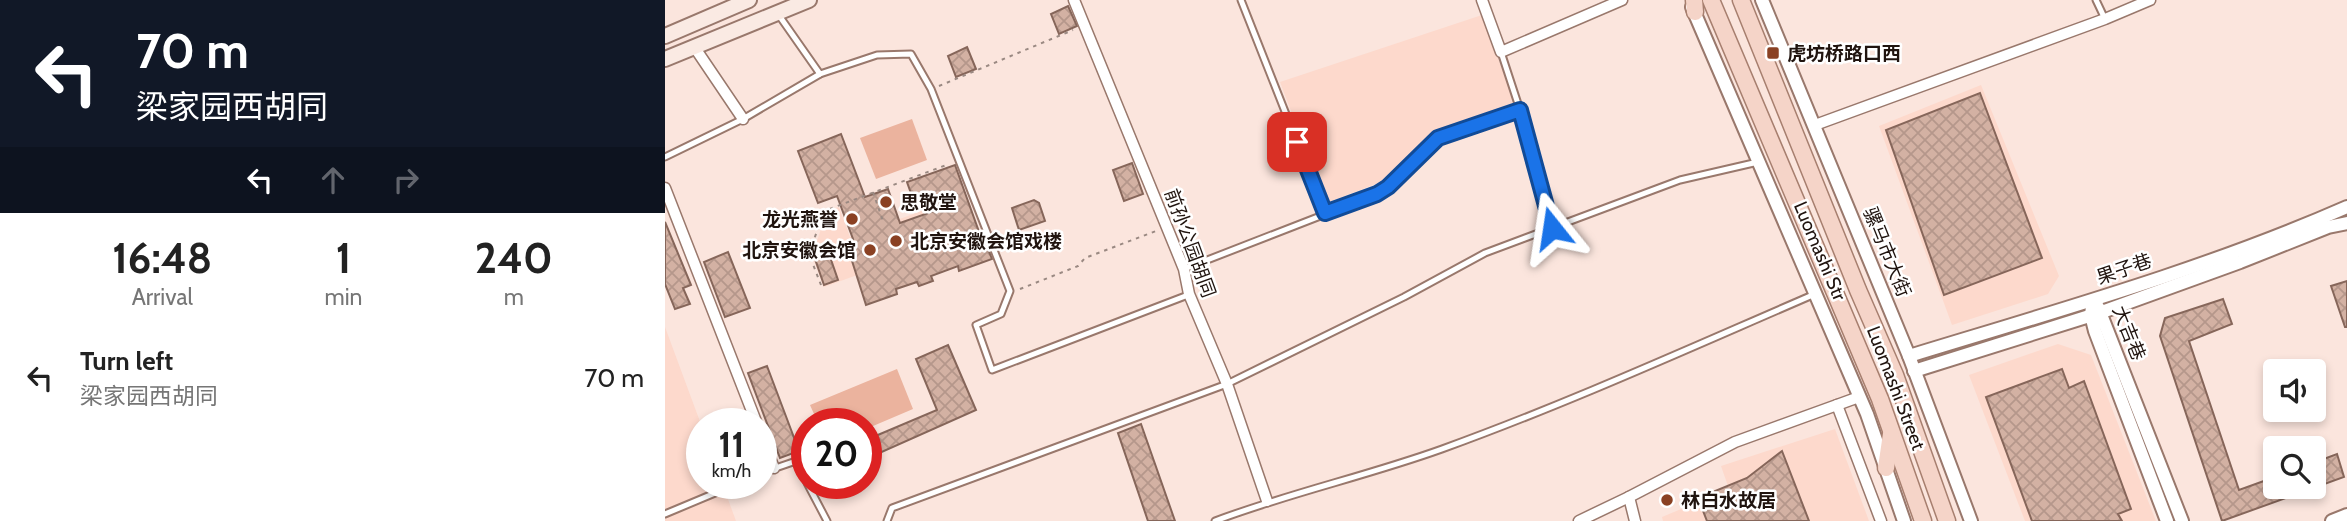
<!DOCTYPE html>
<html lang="en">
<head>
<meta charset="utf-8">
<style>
	:root { --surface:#fff; --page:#f6f6f6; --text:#222; --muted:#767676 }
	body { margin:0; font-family:Cabin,"Noto Sans SC",sans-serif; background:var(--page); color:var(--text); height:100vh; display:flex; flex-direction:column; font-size:26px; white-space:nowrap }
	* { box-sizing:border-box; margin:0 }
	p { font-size:23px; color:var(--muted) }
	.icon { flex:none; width:38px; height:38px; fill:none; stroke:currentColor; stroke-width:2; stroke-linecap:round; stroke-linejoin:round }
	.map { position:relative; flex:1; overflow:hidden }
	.details { display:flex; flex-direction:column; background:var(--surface); width:665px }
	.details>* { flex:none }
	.guide { background:#111827; color:#fff; overflow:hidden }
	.buttons { position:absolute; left:1598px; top:359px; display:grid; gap:14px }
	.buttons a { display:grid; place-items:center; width:63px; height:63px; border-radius:7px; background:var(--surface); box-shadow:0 4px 10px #0003; font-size:35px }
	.speed { position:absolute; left:21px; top:408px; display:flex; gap:14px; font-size:35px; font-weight:700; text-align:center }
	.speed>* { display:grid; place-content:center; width:91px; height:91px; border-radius:50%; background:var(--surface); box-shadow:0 4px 10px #0003; line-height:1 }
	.speed small { font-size:18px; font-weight:400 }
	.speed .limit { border:10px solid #d22; background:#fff; color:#111 }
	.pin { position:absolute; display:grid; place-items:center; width:60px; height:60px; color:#fff; margin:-30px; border-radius:14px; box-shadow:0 4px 10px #0006 }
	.me { position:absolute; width:77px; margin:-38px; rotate:345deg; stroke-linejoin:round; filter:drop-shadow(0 0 5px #0008) }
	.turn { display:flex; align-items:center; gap:24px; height:147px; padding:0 21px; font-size:32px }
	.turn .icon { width:91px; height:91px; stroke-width:2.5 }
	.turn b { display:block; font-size:49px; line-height:60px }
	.lanes { display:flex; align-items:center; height:66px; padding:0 21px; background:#0003; justify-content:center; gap:35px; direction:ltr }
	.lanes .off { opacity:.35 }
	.eta { display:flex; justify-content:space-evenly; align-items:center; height:119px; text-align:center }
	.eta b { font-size:42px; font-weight:800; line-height:49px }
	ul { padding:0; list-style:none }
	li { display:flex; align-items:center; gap:21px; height:91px; padding:0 21px }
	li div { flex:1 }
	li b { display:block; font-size:26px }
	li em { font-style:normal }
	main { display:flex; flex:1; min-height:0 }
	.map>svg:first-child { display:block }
	.built { fill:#fdd9cc }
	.green { fill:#ebb39e }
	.building { fill:url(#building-cross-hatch); stroke:#86665a; stroke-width:2 }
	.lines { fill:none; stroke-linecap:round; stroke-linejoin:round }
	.service-casing { stroke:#99786c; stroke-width:9 }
	.minor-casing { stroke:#99786c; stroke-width:13 }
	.tertiary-casing { stroke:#99786c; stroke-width:16 }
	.secondary-casing { stroke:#99786c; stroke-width:18 }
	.primary-casing { stroke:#a77f6f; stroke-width:19 }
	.path { stroke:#9a8982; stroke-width:2; stroke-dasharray:3.5 5; stroke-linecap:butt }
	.service { stroke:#fff; stroke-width:5 }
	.minor { stroke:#fff; stroke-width:10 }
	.tertiary { stroke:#fff; stroke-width:12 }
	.secondary { stroke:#faeae3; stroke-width:14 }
	.primary { stroke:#f5d4c8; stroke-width:16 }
	.route-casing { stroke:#114b97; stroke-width:18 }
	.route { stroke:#1a73e8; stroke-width:12 }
	.poi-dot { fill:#8a4123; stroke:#fff; stroke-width:2.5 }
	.labels { text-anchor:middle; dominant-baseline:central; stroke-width:5; stroke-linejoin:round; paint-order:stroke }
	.poi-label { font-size:19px; font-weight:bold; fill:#20140f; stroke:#fff; text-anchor:start }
	.street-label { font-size:19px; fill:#20140f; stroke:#fff }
</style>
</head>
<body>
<main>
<section class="details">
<div class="guide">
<div class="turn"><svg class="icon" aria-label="left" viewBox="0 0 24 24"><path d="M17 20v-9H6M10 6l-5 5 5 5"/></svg><div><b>70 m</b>梁家园西胡同</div></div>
<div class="lanes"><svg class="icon" aria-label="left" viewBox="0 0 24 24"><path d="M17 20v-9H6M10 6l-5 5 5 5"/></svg><svg class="icon off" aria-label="ahead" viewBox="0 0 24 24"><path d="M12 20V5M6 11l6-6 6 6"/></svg><svg class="icon off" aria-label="right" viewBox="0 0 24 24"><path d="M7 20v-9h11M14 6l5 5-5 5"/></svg></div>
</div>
<div class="eta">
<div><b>16:48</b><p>Arrival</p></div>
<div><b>1</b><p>min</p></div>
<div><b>240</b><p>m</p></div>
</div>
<ul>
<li><svg class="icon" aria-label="left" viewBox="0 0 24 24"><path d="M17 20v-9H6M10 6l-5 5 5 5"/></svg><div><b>Turn left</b><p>梁家园西胡同</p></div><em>70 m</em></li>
</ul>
</section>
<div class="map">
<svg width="1682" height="521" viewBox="0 0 1682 521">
	<defs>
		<pattern id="building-cross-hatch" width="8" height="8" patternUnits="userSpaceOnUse" patternTransform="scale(1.75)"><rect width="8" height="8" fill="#d3b1a3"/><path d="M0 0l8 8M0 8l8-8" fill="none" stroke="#b5978b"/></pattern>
	</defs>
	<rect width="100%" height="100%" fill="#fbe5dd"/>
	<g class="built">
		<polygon points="817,15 851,106 773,134 742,165 721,180 661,203 615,82"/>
		<polygon points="1316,85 1394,276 1383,294 1287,325 1214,126"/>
		<polygon points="174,207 185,237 265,208 278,244 159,287 147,256 162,211"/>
		<polygon points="0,327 37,427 37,483 57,483 71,521 0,521"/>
		<polygon points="1393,344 1426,355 1491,521 1360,521 1304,375"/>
		<polygon points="1170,429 1204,521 998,521 997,517 1064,489 1056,466"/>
	</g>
	<g class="green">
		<polygon points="247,119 262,160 211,179 195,138"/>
		<polygon points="232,369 248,409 201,429 201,424 153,423 145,405"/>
	</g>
	<g class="building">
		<polygon points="403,6 412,26 394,34 386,14"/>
		<polygon points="302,47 311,69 291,77 283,56"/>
		<polygon points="1315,93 1377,258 1279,295 1221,130"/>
		<polygon points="176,134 200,197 223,189 235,223 272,210 266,193 248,199 242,182 290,165 317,240 319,239 327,259 294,271 293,266 266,276 268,281 254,286 252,282 231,289 232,294 201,305 181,242 188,239 172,196 153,203 133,151"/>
		<polygon points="467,163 478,194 459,201 448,170"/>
		<polygon points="369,200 374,203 380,221 354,230 347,208"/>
		<polygon points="0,222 26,285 18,288 25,304 10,309 0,284"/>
		<polygon points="163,251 173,280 159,285 149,256"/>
		<polygon points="63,252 85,308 60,317 39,262"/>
		<polygon points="1682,281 1682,327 1680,327 1666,286"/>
		<polygon points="1558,299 1567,324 1524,341 1574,490 1610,477 1610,486 1648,486 1648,463 1672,454 1679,477 1557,521 1495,336 1500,318"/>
		<polygon points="283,345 311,410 201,459 201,440 272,410 251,359"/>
		<polygon points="102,366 134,451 115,458 83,373"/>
		<polygon points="1397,369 1404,388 1419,381 1466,509 1453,514 1457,521 1367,521 1321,397"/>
		<polygon points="476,424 510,521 483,521 453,433"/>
		<polygon points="1117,451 1144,521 1042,521 1033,498 1082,478"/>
	</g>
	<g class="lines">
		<defs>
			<g id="service">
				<polyline points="576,0 660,213"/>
				<polyline points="1431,0 1440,19"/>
				<polyline points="113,14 155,74"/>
				<polyline points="836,52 855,110 887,228"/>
				<polyline points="0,157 78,119 155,74 212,55 246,54 266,89 345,291 336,314 311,325 327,370 523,295"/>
				<polyline points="519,269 712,194 723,187 773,138 855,110"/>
				<polyline points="96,473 131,461 142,482"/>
				<polyline points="142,483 162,521"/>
				<polyline points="0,514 74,483"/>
				<polyline points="222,521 227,508 562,384 739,297 820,253 1015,180 1093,162"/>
				<path d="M550,521C624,493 702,476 777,449C904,403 1027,347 1150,294"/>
			</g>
			<g id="minor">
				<polyline points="409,0 519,269 524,294 562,384 602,501"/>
				<polyline points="817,0 836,52 957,0"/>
				<polyline points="30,48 78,119"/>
				<polyline points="1150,125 1440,19 1485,0"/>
				<polyline points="0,188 92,424"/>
				<polyline points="1172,405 1216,521"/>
				<polyline points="96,436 109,468"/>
				<polyline points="914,521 964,497"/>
				<polyline points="970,521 964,497 1070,442 1194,397"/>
			</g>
			<g id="tertiary">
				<polyline points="1097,0 1244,356 1306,521"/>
				<polyline points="1027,7 1202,414 1239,521"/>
				<polyline points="1427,307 1426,315 1430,331 1502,521"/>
				<polyline points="1433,307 1517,521"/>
				<path d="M1244,356C1391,311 1541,269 1682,207"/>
				<polyline points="1249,371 1437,312 1575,262 1663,227 1682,223"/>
				<polyline points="1667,521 1682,515"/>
			</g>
			<g id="secondary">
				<polyline points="0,36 84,0"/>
				<polyline points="0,59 144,0"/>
			</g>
			<g id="primary">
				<polyline points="1029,0 1030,12"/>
				<polyline points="1046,0 1215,399 1258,521"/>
				<polyline points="1076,0 1193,290 1230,375 1282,521"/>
				<polyline points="1221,468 1226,434"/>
			</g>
		</defs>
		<use href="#service" class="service-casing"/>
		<use href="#minor" class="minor-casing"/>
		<use href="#tertiary" class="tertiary-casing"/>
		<use href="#secondary" class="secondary-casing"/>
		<use href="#primary" class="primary-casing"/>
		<g class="path">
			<polyline points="274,86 408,30"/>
			<polyline points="208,192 219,224"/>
			<polyline points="156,285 144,254 159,211 284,164"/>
			<polyline points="355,289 413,266 420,258 491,231"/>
		</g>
		<use href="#service" class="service"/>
		<use href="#minor" class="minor"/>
		<use href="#tertiary" class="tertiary"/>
		<use href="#secondary" class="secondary"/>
		<use href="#primary" class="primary"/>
	</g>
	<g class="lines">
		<defs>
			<polyline id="route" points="632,142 660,213 712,194 723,187 773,138 855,110 887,228"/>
		</defs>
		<use href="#route" class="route-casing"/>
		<use href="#route" class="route"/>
	</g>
	<g class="poi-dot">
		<rect x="1101" y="46" width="14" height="14" rx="3.5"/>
		<circle cx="221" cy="202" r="7"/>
		<circle cx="187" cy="219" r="7"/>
		<circle cx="231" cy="241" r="7"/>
		<circle cx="205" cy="250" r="7"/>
		<circle cx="1002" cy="500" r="7"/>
	</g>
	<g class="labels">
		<g class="poi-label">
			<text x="1122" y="53">虎坊桥路口西</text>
			<text x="235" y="202">思敬堂</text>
			<text x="173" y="219" text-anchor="end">龙光燕誉</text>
			<text x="245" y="241">北京安徽会馆戏楼</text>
			<text x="191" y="250" text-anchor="end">北京安徽会馆</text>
			<text x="1016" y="500">林白水故居</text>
		</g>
		<g class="street-label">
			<text transform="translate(525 243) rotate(70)">前孙公园胡同</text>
			<text transform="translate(1155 251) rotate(67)">Luomashi Str</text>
			<text transform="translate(1222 252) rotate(68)">骡马市大街</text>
			<text transform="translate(1459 269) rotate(-19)">果子巷</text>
			<text transform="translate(1464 333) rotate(68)">大吉巷</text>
			<text transform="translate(1231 388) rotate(69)">Luomashi Street</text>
		</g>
	</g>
</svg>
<div class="buttons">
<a><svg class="icon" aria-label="sound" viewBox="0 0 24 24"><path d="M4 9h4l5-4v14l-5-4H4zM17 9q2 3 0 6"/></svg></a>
<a><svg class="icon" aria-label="search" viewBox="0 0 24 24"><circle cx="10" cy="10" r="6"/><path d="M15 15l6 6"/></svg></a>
</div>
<div class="speed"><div>11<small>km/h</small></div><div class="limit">20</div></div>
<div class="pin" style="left:632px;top:142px;background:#d93025"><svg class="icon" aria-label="arrive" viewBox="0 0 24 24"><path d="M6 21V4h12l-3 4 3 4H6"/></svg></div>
<svg class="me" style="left:887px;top:228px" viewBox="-20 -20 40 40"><path d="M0-17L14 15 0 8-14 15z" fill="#1a73e8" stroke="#fff" stroke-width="4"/></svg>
</div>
</main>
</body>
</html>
